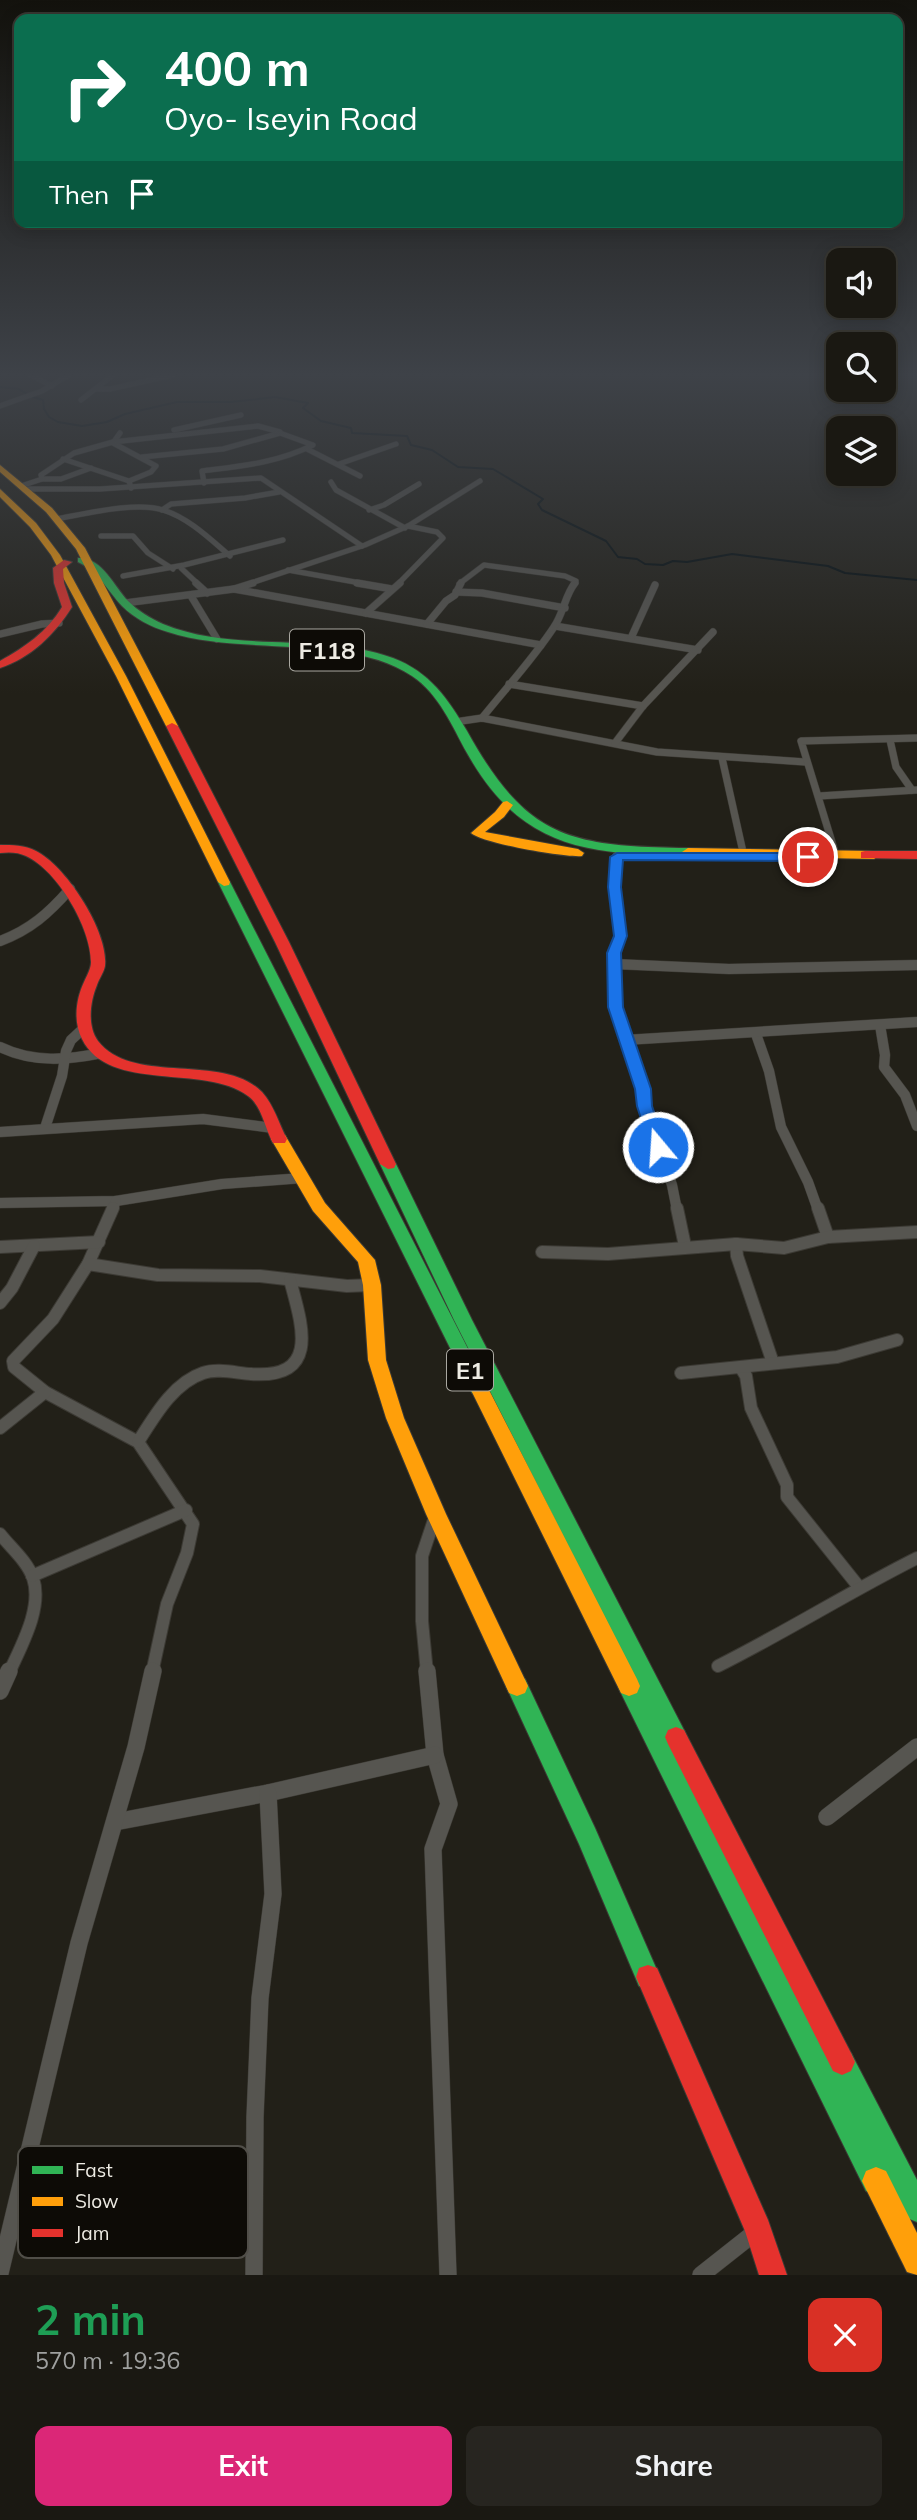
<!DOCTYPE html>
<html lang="en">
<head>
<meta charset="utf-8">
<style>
	:root { --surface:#1a1812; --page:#272520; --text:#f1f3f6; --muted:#9fa09f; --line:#383732; --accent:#db2777 }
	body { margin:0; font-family:Mulish,sans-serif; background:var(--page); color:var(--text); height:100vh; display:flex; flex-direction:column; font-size:26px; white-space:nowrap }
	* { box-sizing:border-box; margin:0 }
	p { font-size:23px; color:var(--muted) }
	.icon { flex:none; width:38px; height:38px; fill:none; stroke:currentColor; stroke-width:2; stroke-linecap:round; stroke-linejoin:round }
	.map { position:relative; height:2275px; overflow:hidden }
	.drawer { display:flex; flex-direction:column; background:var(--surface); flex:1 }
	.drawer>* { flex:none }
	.guide { position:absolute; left:14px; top:14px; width:889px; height:214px; border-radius:14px; box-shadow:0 4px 18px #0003,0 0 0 2px var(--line); background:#0b6e4f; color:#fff; overflow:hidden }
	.buttons { position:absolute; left:826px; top:248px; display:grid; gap:14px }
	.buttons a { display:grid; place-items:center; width:70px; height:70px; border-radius:14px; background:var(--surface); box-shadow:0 4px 18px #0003,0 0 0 2px var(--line); font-size:35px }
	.pin { position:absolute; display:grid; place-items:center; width:60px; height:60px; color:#fff; margin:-30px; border:4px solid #fff; border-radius:50%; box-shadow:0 2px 7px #0007 }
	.me { position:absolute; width:77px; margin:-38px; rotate:342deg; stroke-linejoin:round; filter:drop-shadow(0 0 5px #0008) }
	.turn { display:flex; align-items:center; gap:24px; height:147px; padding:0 35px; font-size:32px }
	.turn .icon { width:91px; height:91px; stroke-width:2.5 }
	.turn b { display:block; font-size:49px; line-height:60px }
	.then { display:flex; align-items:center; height:66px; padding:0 35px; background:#0003; gap:14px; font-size:26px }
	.round { display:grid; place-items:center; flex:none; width:74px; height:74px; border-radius:14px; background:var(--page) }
	.overview { display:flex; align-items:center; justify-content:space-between; height:119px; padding:0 35px }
	h1 { font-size:42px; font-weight:700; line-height:52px; color:#1e9e55 }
	.primary-button { display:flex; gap:14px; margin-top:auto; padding:14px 35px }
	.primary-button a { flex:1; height:80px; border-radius:14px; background:var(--accent); color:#fff; font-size:28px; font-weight:700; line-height:80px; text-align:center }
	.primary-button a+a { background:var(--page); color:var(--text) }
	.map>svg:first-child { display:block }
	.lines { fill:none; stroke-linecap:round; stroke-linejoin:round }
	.stream { stroke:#040e11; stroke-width:2 }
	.street-far4-casing { stroke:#3c3a34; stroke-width:6 }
	.street-far3-casing { stroke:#3c3a34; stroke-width:8 }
	.street-far2-casing { stroke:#3c3a34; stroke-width:11 }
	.street-far1-casing { stroke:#3c3a34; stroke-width:14 }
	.street-casing { stroke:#3c3a34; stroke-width:18 }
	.fast-casing { stroke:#3c3a34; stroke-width:2 }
	.slow-casing { stroke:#3c3a34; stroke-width:2 }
	.jam-casing { stroke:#3c3a34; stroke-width:2 }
	.street-far4 { stroke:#565550; stroke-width:5 }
	.street-far3 { stroke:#565550; stroke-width:7 }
	.street-far2 { stroke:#565550; stroke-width:10 }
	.street-far1 { stroke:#565550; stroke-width:12 }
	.street { stroke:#565550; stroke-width:17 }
	.fast { fill:#30b455; fill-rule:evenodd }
	.slow { fill:#ff9f0a; fill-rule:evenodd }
	.jam { fill:#e5322d; fill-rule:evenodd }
	.route { fill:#1a73e8; stroke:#114b97; stroke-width:2 }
	.labels { text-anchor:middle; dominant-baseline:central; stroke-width:7; stroke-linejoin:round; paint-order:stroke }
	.shield { fill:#0d0b06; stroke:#aaa8a1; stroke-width:2 }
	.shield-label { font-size:24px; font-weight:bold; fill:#edebe3 }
	.key { fill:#0d0b06; stroke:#504e48; stroke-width:2 }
	.key-label { font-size:19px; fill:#edebe3 }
</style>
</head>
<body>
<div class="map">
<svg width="917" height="2275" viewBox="0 0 917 2275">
	<rect width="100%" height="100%" fill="#222018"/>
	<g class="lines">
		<g class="stream">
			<polyline points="0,387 19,389 27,394"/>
			<polyline points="33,397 43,400 44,409 49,417 58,422 82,426 107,422 125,414 177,402 231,402 275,397 308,403 303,408 321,421 351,428 352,433 407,436 411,445 432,450 458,467 493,469 543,499 538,504 542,510 606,541 618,557 637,559 645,564 663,565 673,561 687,562 732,554 828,566 845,573 917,580"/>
		</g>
		<defs>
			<g id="street-far4">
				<polyline points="31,375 52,386"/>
				<polyline points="95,389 110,389 173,375"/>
				<polyline points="81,400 113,375"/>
				<polyline points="0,406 42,391 69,375"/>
				<polyline points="174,430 241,415"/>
				<polyline points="120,433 113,443 156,466 151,472 129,481 131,488"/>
				<polyline points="307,449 360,476"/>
				<path d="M142,457L223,449L280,433L313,445C277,463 241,466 202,471L204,483"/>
				<polyline points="63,459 129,481"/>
				<polyline points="339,464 396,444"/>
				<polyline points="42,479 61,479 91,468"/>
				<polyline points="331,482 336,490 405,528"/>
				<polyline points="24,485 42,479 41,475 74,453 113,442 258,426 280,432"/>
				<polyline points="28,489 100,489 261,478 362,546"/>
				<polyline points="162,510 171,504 245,498 279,492"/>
				<polyline points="369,510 384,505 419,484"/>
				<path d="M56,519C85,514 136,501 163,510C189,518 210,539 230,556"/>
				<polyline points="101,536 133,536 148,553 173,569"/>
				<polyline points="181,568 198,584"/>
				<polyline points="288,570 366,584"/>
				<polyline points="123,576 184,565 283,540"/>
				<polyline points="248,584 365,545 408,526 480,481"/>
				<polyline points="398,584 443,538 437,532 408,526"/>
				<polyline points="459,584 484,565 565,576 576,581 573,584"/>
			</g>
			<g id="street-far3">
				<polyline points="196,583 207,593"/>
				<polyline points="357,583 392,589"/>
				<polyline points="234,589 541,645"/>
				<polyline points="456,592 482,593 565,608"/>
				<polyline points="191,596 217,639"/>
				<polyline points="125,603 234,589 253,583"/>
				<polyline points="366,613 400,583"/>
				<polyline points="427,624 446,601 455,595 461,583"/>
				<polyline points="555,626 698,650"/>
				<polyline points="0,634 42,624 59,623"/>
				<polyline points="631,638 655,585"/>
				<polyline points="509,684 643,706"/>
				<path d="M482,718C506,688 533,659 554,627C564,612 565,595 575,583"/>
				<polyline points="455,722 482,718 657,752 805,762"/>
				<polyline points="890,740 896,767 912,790"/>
				<polyline points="615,743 643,706 713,632"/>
				<polyline points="722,758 743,852"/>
				<polyline points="819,796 917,790"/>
				<polyline points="835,852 801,741 917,738"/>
			</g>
			<g id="street-far2">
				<polyline points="617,857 615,887 620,936 614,953 615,1007 643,1089 645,1106 672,1185 677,1210"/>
				<path d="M0,941C30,930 49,913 70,889"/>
				<polyline points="614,964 729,969 917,965"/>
				<polyline points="880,1025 885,1055 884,1067 905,1095 917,1126"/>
				<polyline points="756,1034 769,1071 781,1127 808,1182 818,1210"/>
				<polyline points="625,1040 917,1022"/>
				<path d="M0,1047C33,1063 67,1060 102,1053"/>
				<polyline points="45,1128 62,1076 66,1051 71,1040 84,1028"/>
				<polyline points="0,1132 203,1119 273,1128"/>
				<polyline points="0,1203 116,1201 222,1184 303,1178"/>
				<polyline points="112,1210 116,1201"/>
			</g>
			<g id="street-far1">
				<polyline points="113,1208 88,1264 53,1319 13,1361 14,1367 45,1392 138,1442 193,1524 187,1553 167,1604 152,1673"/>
				<polyline points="677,1208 685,1246"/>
				<polyline points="818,1208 828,1237"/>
				<polyline points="736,1244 737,1256 773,1363"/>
				<polyline points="0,1247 99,1242"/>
				<polyline points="542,1252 608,1254 736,1244 784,1248 828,1237 917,1232"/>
				<polyline points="88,1264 158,1275 260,1276 347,1286 372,1285"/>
				<polyline points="0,1303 12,1288 34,1246"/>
				<polyline points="741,1368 746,1376 751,1408 787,1485 787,1497 859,1587"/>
				<polyline points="681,1373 837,1357 897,1340"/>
				<polyline points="0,1428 45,1392"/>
				<path d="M138,1442C154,1417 173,1383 203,1373C217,1368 236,1373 251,1374C321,1379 302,1325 290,1280"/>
				<path d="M0,1534C11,1548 27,1561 33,1578C43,1608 21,1646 9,1673"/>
				<polyline points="32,1576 186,1510"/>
				<path d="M718,1666C786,1632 849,1592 917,1558"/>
				<polyline points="427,1673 422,1621 422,1556 436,1514"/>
			</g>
			<g id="street">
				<polyline points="427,1671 435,1755 449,1804 433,1849 448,2275"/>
				<polyline points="0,1691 9,1671"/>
				<polyline points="827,1817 917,1747"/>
				<polyline points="115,1822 268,1793 435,1755"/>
				<polyline points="0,2273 79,1943 136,1747 153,1671"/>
				<polyline points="254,2275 255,2117 260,1998 273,1894 268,1793"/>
				<polyline points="701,2275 758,2230"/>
			</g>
			<g id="fast">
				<path d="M78,558C101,556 114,586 128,601C138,611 150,618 163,624C236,654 320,631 393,658C430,672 448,699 467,731C527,839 569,846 688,848L694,852L688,856C586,854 521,849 467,753C452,726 439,694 412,676C350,634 241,656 168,632C151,627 135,619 122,606C107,590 99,572 78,562Z"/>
				<polygon points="224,878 230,882 488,1388 486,1393 479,1395 472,1393 470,1388 218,882"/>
				<polygon points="388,1159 396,1164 472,1320 684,1730 687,1737 684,1744 676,1747 670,1745 830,2061 833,2053 842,2049 851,2053 917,2180 917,2222 907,2218 889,2182 886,2191 876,2195 866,2191 621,1693 618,1686 621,1679 629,1676 635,1678 454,1320 380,1164"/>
				<polygon points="517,1676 525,1679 595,1828 660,1977 657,1986 648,1989 639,1986 579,1844 506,1686 509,1679"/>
			</g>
			<g id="slow">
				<polygon points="0,465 52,508 85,548 178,726 176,728 166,726 76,549 46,512 0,472"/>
				<polygon points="0,489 36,523 60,555 126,676 230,882 229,885 224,886 218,882 116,676 51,555 30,527 0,497"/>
				<path d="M507,801L513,805L504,817L485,832L578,849L584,853L582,856C567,858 481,843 471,833L495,812L503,802Z"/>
				<polygon points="688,848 874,851 880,855 874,859 684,855 682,852"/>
				<polygon points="279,1134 285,1135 325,1203 375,1260 381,1285 386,1360 404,1418 446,1514 528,1686 525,1693 517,1696 509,1693 426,1514 386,1418 368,1360 363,1285 358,1262 313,1211 271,1139"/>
				<polygon points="479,1381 486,1383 488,1388 637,1679 640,1686 637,1693 629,1696 621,1693 470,1388 472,1383"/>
				<polygon points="876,2167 886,2171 917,2233 917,2275 907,2272 862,2181 866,2171"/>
			</g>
			<g id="jam">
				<path d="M64,560L72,562L63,569L64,583L72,607C55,634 31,658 0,668V661C25,647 47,632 62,607L54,583L53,568Z"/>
				<polygon points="172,723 178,726 289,942 396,1164 394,1168 388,1169 380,1164 275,942 166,726"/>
				<path d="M0,845C12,845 25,845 36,851C66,866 109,932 105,966C104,972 99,979 97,985C90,1002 87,1026 98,1041C133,1086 223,1052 262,1092C274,1105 279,1124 287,1139L285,1143H273C265,1129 262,1106 248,1096C205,1063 109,1094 82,1039C73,1021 76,999 84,982C87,975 91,969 91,962C91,928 58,871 26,856C18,852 9,852 0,853Z"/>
				<polygon points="865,851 917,851 917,859 861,858 861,852"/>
				<polygon points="676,1727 684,1730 851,2053 855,2062 851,2071 842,2075 833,2071 668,1744 665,1737 668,1730"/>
				<polygon points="648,1965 657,1968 768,2220 787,2275 759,2275 745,2231 636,1977 639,1968"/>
			</g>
		</defs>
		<use href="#street-far4" class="street-far4-casing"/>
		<use href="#street-far3" class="street-far3-casing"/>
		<use href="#street-far2" class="street-far2-casing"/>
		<use href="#street-far1" class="street-far1-casing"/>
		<use href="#street" class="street-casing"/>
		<use href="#fast" class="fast-casing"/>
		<use href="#slow" class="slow-casing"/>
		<use href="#jam" class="jam-casing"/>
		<use href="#street-far4" class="street-far4"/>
		<use href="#street-far3" class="street-far3"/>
		<use href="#street-far2" class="street-far2"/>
		<use href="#street-far1" class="street-far1"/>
		<use href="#street" class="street"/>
		<use href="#fast" class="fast"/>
		<use href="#slow" class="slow"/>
		<use href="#jam" class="jam"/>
	</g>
	<linearGradient id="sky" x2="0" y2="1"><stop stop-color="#13120d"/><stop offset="0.54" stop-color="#3e4248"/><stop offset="1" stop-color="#3e4248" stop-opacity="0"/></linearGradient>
	<rect width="917" height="694" fill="url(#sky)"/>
	<polygon class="route" points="617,853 808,853 814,857 808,861 623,860 621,887 627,936 621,953 623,1007 651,1089 652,1106 666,1147 658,1153 650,1147 637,1106 635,1089 608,1007 607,953 614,936 608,887 610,857"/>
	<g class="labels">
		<g class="shield">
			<rect x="290" y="629.5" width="74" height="41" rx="5"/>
			<rect x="447" y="1349.5" width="46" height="41" rx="5"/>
		</g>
		<g class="shield-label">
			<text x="327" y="650">F118</text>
			<text x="470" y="1370">E1</text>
		</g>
	</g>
	<rect x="18" y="2146" width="230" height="112" rx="10" class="key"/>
	<rect x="32" y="2166" width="31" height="8" fill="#30b455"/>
	<rect x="32" y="2197" width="31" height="9" fill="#ff9f0a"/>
	<rect x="32" y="2229" width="31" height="8" fill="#e5322d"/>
	<g class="key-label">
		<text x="75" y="2177">Fast</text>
		<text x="75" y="2208">Slow</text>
		<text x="75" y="2240">Jam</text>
	</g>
</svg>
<div class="buttons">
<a><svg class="icon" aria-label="sound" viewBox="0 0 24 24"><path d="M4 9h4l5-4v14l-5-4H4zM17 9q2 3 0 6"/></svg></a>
<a><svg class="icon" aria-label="search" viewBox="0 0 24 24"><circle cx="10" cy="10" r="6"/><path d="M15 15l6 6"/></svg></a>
<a><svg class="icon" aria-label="layers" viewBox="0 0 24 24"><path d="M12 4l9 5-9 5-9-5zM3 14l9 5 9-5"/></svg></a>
</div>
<div class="pin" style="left:808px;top:857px;background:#d93025"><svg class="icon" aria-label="arrive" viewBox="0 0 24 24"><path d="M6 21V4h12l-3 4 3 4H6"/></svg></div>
<svg class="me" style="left:658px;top:1147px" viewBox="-20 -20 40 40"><circle r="17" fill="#1a73e8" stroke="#fff" stroke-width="3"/><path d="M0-11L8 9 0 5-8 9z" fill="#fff"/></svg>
<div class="guide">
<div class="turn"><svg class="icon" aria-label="right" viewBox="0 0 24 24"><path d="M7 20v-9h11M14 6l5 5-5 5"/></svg><div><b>400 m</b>Oyo- Iseyin Road</div></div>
<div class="then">Then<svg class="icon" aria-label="arrive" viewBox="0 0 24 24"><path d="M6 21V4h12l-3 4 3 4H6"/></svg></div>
</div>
</div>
<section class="drawer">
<div class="overview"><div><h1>2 min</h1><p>570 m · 19:36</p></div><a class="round" style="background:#d93025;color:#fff"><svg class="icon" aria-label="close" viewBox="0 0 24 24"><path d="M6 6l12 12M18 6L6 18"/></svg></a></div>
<div class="primary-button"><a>Exit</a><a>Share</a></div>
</section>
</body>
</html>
